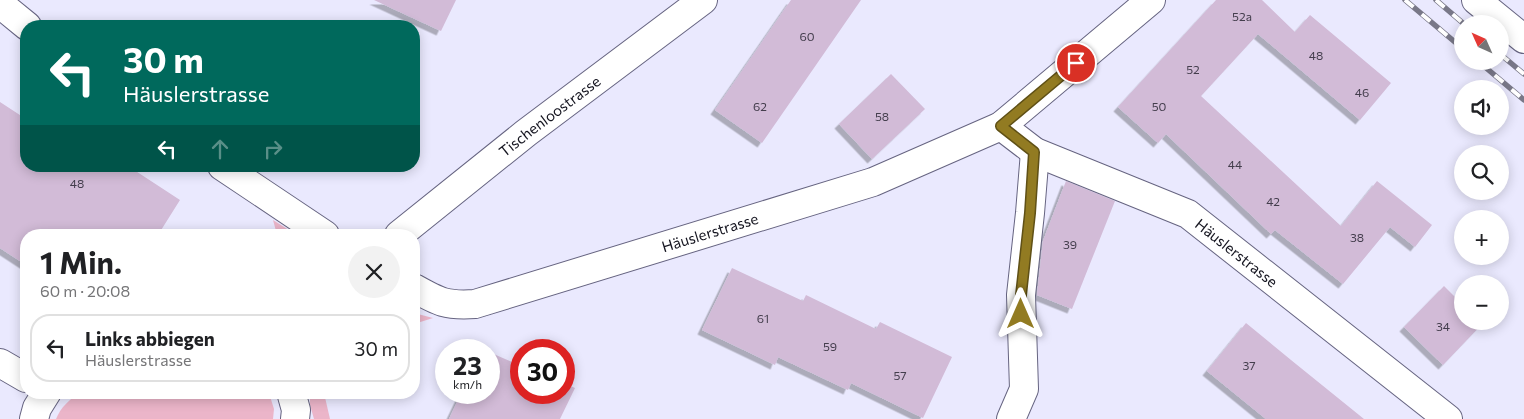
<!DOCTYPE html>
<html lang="de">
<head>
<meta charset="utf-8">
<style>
	:root { --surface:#fff; --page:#f2f2f2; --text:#202124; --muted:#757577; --line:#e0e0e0 }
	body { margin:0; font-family:Commissioner,sans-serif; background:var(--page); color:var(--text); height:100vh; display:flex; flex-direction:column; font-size:19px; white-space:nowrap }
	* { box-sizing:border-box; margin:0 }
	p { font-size:16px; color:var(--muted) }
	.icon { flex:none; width:28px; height:28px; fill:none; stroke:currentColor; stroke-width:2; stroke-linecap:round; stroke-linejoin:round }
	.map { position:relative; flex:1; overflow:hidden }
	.sheet { position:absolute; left:20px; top:229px; width:400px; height:170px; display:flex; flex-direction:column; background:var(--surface); border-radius:20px; box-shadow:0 2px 12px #0003 }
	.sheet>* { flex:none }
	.guide { position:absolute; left:20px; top:20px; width:400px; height:152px; border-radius:20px; box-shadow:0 2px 12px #0003; background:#00695c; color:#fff; overflow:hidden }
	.needle { width:32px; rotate:315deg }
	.controls { position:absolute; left:1454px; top:15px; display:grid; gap:10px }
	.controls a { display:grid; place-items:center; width:55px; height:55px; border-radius:50%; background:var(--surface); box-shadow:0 2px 12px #0003; font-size:25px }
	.speed { position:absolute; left:435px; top:339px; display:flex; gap:10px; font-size:25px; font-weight:700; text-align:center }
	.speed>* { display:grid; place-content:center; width:65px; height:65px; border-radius:50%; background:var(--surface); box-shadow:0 2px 12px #0003; line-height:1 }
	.speed small { font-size:12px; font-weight:400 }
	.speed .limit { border:8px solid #d22; background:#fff; color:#111 }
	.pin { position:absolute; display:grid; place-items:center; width:42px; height:42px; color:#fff; margin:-21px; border:2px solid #fff; border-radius:50%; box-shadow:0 1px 5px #0007 }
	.me { position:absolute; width:55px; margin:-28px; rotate:0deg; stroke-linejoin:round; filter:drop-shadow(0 0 4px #0008) }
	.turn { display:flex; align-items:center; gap:18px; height:105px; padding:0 20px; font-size:22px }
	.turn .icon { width:65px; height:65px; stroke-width:2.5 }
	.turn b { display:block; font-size:35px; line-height:42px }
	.lanes { display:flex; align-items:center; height:48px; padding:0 20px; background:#0003; justify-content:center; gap:25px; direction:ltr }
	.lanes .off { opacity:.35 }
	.round { display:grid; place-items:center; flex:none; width:52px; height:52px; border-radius:26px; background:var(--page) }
	.head { display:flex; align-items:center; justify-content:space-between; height:85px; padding:0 20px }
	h1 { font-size:30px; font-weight:700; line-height:38px }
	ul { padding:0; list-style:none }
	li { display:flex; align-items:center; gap:15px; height:68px; margin:0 10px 8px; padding:0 10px; border:2px solid var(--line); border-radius:20px }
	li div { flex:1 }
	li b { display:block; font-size:19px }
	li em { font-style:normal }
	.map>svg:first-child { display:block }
	.green { fill:#ebb5c9 }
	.building { fill:#d2bbd7; filter:url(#shadow) }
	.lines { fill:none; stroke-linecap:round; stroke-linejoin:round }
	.street-casing { stroke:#666481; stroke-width:30 }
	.secondary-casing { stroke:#666481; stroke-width:30 }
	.street { stroke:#fff; stroke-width:28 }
	.secondary { stroke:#fff; stroke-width:28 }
	.rail-casing { stroke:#797888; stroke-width:5.5 }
	.rail { stroke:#fff; stroke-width:4; stroke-dasharray:11; stroke-linecap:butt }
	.route-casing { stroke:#5f5016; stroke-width:12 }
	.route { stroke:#927b22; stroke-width:9 }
	.labels { text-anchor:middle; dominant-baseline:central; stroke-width:5; stroke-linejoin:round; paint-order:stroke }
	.number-label { font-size:12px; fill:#443e4d }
	.street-label { font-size:15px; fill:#14141f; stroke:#fff }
</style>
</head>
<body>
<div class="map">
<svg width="1524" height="419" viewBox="0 0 1524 419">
	<defs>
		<filter id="shadow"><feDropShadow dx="-4.5" dy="4.5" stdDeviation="0" flood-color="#0004"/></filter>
	</defs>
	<rect width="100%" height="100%" fill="#eae9fe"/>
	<g class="green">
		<polygon points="273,220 292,232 294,235 274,235 276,231"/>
		<polygon points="414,313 433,318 414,324"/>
		<path d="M79,393H269L274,409L273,419H56C61,407 69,400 79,393Z"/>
		<polygon points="310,393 324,393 330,419 314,419 310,405"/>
	</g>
	<g class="building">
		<polygon points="374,0 456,0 441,31"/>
		<polygon points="791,0 861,0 762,143 715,110"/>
		<polygon points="1216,0 1262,0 1295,32 1310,15 1391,83 1360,120 1258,34 1201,96 1341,226 1377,181 1432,225 1415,247 1390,227 1343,284 1275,230 1271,234 1166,134 1158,143 1118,107"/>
		<polygon points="891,74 925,109 872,159 839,124"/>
		<polygon points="0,102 26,119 26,166 128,166 180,200 158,235 26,235 26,265 0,248"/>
		<polygon points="1066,181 1115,201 1072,309 1037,295 1043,241"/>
		<polygon points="732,268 803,301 806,295 876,329 880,322 952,357 923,418 851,383 848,390 778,357 775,365 702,330"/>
		<polygon points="1444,286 1462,304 1462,321 1485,321 1443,365 1404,327"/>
		<polygon points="1246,323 1291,360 1364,419 1266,419 1207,371"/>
		<polygon points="489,352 512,362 513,359 521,363 521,392 564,392 564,383 575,388 560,419 449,419 462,392 489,392"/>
	</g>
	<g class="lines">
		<defs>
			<g id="street">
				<polyline points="1476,0 1524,39"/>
				<path id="s1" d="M1001,126L1035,152L1188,214L1448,419"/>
				<path id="s2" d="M414,288C439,302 446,306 475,304L873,182L1001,126L1151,0"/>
				<polyline points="1011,419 1024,389 1021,295 1030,213 1035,152"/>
			</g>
			<g id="secondary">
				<polyline points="0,4 27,26"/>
				<polyline points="222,166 325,235"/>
				<path id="s3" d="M399,235L526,133L703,0"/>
				<polyline points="0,363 26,378"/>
				<polyline points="291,392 296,410 295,419"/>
				<polyline points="34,419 37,408 47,392"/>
			</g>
		</defs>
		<use href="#street" class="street-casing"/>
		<use href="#secondary" class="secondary-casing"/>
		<use href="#street" class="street"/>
		<use href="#secondary" class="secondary"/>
		<defs>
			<g id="rail">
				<polyline points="1405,0 1462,48"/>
				<polyline points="1436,0 1464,24"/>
				<polyline points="1500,54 1524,74"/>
				<polyline points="1478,61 1524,100"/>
			</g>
		</defs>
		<use href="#rail" class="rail-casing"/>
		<use href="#rail" class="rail"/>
	</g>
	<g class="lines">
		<defs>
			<polyline id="route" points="1021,314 1021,295 1030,213 1034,152 1001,126 1076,63"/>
		</defs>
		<use href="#route" class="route-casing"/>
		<use href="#route" class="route"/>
	</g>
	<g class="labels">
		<g class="number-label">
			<text x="1242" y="16">52a</text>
			<text x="807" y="36">60</text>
			<text x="1316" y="55">48</text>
			<text x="1193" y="69">52</text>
			<text x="1362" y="92">46</text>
			<text x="760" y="106">62</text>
			<text x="1159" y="106">50</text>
			<text x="882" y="116">58</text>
			<text x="1235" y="164">44</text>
			<text x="77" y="183">48</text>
			<text x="1273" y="201">42</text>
			<text x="1357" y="237">38</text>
			<text x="1070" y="244">39</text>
			<text x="763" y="318">61</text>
			<text x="1443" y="326">34</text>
			<text x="830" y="346">59</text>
			<text x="1249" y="365">37</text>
			<text x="900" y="375">57</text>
		</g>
		<g class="street-label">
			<text stroke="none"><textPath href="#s3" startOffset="192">Tischenloostrasse</textPath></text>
			<text stroke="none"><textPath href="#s2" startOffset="310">Häuslerstrasse</textPath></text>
			<text stroke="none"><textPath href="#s1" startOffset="270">Häuslerstrasse</textPath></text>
		</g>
	</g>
</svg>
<div class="controls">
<a><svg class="needle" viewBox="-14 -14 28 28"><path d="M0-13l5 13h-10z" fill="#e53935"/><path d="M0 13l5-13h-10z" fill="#757577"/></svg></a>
<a><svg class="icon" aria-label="sound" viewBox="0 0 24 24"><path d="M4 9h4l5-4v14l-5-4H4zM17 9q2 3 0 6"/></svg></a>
<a><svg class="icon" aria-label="search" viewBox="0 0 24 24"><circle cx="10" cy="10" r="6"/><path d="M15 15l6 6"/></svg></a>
<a>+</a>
<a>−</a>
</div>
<div class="speed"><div>23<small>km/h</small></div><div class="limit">30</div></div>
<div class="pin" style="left:1076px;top:63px;background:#d93025"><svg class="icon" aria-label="arrive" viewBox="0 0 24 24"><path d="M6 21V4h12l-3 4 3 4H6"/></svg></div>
<svg class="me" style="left:1021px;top:314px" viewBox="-20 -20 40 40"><path d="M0-17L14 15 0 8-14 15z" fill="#927b22" stroke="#fff" stroke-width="4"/></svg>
<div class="guide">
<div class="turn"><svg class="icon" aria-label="left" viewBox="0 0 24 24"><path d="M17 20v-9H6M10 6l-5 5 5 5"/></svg><div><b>30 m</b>Häuslerstrasse</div></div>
<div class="lanes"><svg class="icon" aria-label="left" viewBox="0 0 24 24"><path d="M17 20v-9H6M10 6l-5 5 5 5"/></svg><svg class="icon off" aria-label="ahead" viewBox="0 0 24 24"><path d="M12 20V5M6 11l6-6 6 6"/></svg><svg class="icon off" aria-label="right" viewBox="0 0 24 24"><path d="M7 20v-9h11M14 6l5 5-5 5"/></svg></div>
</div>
<section class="sheet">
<div class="head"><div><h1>1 Min.</h1><p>60 m · 20:08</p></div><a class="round"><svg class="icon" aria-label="close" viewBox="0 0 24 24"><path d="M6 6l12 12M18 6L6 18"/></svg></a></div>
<ul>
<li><svg class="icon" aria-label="left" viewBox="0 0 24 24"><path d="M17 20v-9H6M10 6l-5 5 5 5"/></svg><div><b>Links abbiegen</b><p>Häuslerstrasse</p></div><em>30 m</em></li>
</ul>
</section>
</div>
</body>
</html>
